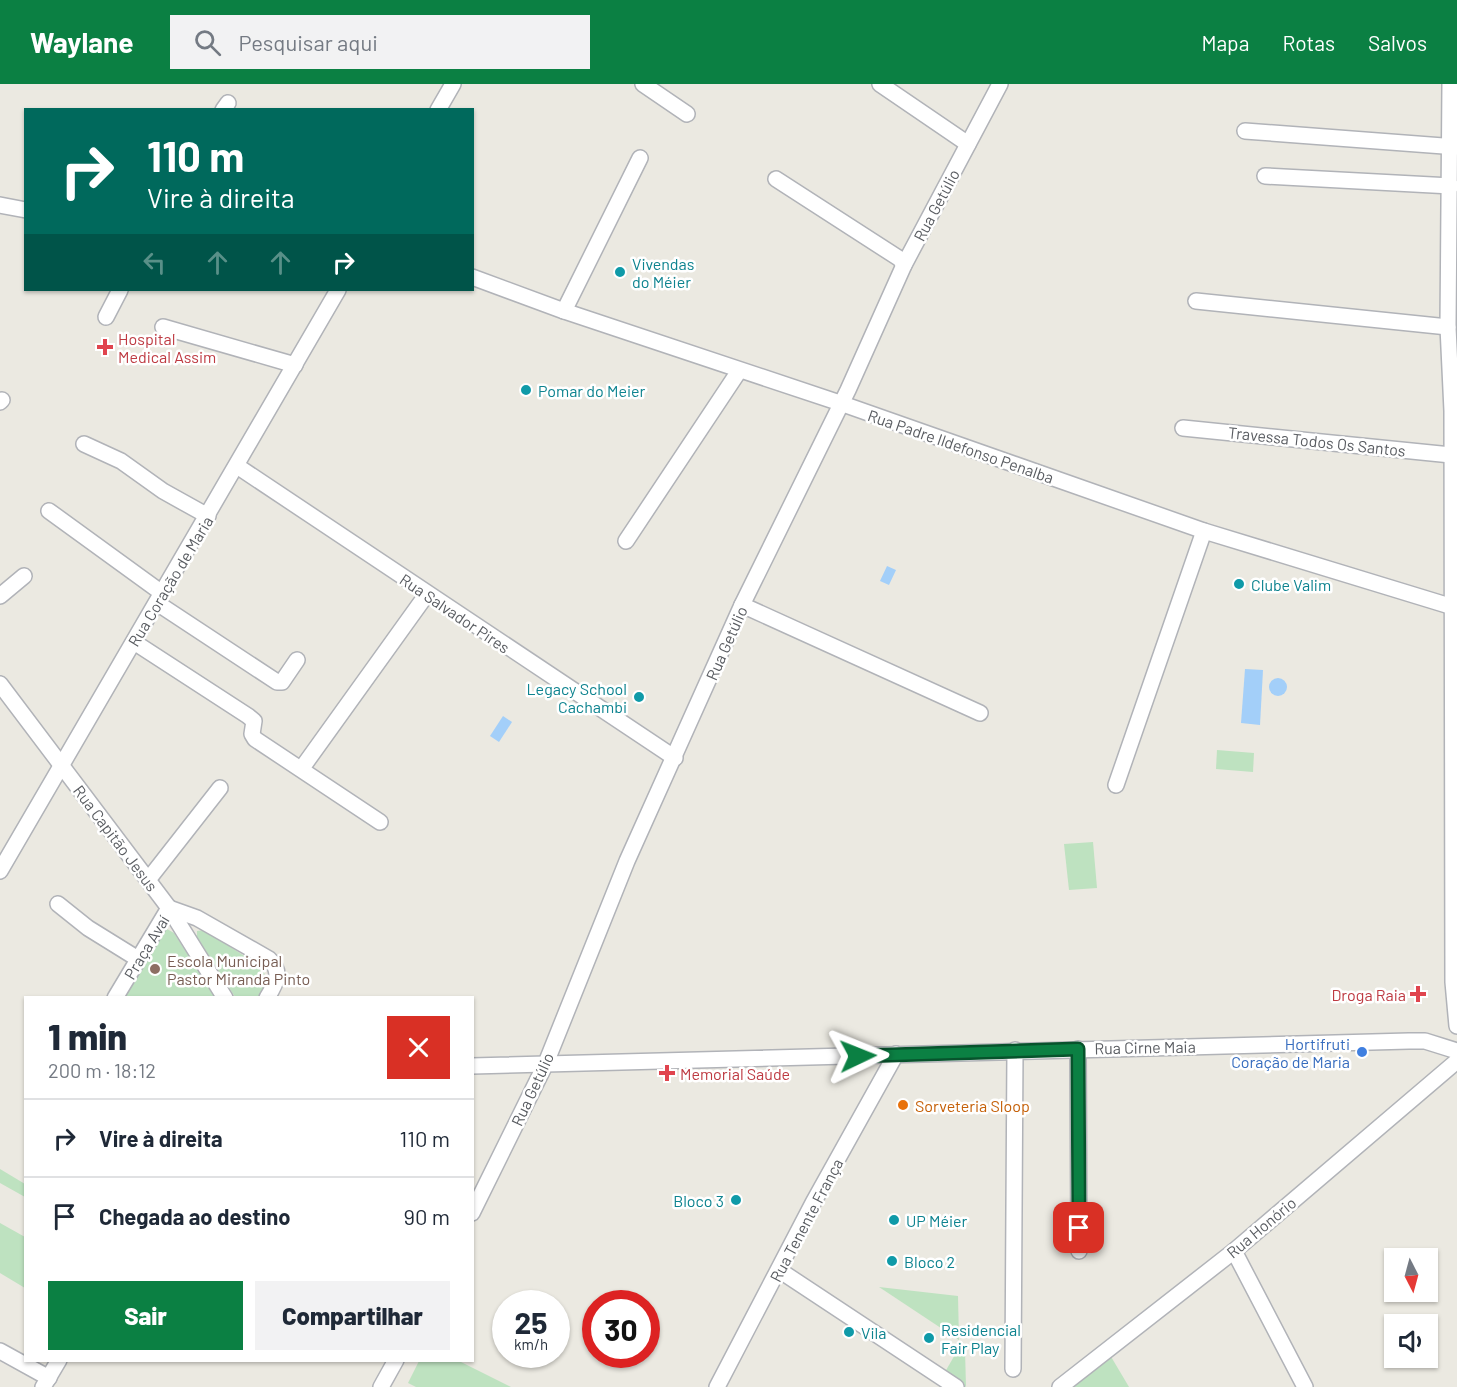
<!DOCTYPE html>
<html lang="pt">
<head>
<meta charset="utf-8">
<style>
	:root { --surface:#fff; --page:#f2f2f3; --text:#1f2937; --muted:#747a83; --line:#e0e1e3; --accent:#0b8043 }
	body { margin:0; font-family:Barlow,sans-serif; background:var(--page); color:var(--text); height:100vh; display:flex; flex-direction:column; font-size:22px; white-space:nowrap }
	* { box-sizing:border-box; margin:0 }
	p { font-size:20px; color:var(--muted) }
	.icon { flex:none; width:33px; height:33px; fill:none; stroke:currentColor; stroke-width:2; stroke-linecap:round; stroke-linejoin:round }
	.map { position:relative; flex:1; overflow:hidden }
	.details { position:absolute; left:24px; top:912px; width:450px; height:366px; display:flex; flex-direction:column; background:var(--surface); border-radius:0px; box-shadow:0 2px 4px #0004 }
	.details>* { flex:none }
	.guide { position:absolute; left:24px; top:24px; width:450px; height:183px; border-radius:0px; box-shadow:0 2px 4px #0004; background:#00695c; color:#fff; overflow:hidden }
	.needle { width:39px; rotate:174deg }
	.tools { position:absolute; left:1384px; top:1164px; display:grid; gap:12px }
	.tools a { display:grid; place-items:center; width:54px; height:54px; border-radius:0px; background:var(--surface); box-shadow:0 2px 4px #0004; font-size:30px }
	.speed { position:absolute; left:492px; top:1206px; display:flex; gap:12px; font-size:30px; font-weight:700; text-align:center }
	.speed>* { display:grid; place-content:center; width:78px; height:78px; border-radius:50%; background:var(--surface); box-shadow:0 2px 4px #0004; line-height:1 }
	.speed small { font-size:15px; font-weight:400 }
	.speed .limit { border:9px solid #d22; background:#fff; color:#111 }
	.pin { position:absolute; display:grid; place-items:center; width:51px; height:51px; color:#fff; margin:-26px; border-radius:12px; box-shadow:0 3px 9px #0006 }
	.me { position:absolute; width:66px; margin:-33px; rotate:88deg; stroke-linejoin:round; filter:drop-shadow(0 0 4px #0008) }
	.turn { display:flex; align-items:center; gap:21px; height:126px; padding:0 24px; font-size:27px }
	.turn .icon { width:78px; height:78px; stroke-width:2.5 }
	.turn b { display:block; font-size:42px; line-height:51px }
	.lanes { display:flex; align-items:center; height:57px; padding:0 24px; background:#0003; justify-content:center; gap:30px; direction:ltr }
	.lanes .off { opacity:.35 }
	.round { display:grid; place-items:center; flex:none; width:63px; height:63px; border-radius:0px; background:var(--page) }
	.headline { display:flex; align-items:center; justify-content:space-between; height:102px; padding:0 24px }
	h1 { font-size:36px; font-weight:800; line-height:45px }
	.cta { display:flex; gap:12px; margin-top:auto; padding:12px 24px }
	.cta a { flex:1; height:69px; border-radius:0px; background:var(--accent); color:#fff; font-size:24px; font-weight:800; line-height:69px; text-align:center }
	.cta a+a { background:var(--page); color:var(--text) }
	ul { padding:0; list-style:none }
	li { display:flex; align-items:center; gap:18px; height:78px; padding:0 24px; border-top:2px solid var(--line) }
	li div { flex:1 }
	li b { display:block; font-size:22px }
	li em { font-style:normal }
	header { display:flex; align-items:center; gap:36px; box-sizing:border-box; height:84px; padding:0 30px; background:var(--accent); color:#fff }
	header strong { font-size:28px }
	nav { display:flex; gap:33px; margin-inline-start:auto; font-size:21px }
	.search { width:420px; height:54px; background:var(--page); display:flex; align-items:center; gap:15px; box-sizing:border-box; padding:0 21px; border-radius:0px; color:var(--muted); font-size:22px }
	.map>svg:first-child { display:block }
	.green { fill:#bee2c0 }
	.water { fill:#a3cff9 }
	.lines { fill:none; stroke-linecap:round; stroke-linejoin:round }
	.minor-casing { stroke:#b1b3b8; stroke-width:18 }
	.minor { stroke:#fff; stroke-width:15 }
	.route-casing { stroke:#07532c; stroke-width:15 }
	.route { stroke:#0b8043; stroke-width:10 }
	.culture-dot { fill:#0f9aa8; stroke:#fff; stroke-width:2 }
	.health-dot { fill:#e0444e; stroke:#fff; stroke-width:2 }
	.education-dot { fill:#8d6e63; stroke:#fff; stroke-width:2 }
	.shop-dot { fill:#3f7fe0; stroke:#fff; stroke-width:2 }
	.food-dot { fill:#e8710a; stroke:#fff; stroke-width:2 }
	.labels { text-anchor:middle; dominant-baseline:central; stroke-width:5; stroke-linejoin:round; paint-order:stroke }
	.street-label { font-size:16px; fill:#595c61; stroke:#fff }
	.culture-label { font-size:16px; fill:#0d838f; stroke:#fff; text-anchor:start }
	.health-label { font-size:16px; fill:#be3a42; stroke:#fff; text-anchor:start }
	.education-label { font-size:16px; fill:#785e54; stroke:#fff; text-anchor:start }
	.shop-label { font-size:16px; fill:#366cbe; stroke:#fff; text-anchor:end }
	.food-label { font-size:16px; fill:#c56008; stroke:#fff; text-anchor:start }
</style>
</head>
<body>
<header>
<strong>Waylane</strong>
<div class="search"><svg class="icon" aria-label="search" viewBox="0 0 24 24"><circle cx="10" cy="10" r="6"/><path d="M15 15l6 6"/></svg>Pesquisar aqui</div>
<nav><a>Mapa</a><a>Rotas</a><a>Salvos</a></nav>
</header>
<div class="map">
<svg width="1457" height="1303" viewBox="0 0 1457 1303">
	<rect width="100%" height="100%" fill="#ebe9e1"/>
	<g class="green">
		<polygon points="1217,666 1254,669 1253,688 1216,685"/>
		<polygon points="1093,758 1097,804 1069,806 1064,760"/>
		<polygon points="167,845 174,849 215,913 125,914 163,848"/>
		<polygon points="204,846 263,884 267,900 259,913 235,913 197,853 197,847"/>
		<polygon points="0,1085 25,1100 25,1113 0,1099"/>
		<polygon points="0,1139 25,1153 25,1204 0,1189"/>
		<polygon points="879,1203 958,1212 959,1256"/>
		<polygon points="960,1262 965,1266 966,1303 945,1288"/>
		<polygon points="1110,1271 1129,1303 1069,1303"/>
		<polygon points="459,1277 511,1303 416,1303 408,1299 419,1277"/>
	</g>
	<g class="water">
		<polygon points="887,482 896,486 889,501 880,497"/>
		<polygon points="1245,585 1263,586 1260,641 1241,639"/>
		<circle cx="1278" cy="603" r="9"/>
		<polygon points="503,632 512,638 499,658 490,652"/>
	</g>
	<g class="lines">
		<defs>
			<g id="minor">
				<polyline points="643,0 687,30"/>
				<polyline points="880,0 968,60"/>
				<polyline points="1450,0 1448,243 1452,327 1453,898 1457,942"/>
				<polyline points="223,26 228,19"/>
				<polyline points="438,26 453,0"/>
				<polyline points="1245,47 1457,63"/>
				<polyline points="1265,92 1451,102"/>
				<polyline points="776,95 900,175 904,181"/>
				<polyline points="0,121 26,126"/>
				<polyline points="472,193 564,227 840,319 1204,447 1453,523"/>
				<polyline points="1196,217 1448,243"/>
				<polyline points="564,227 640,74"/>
				<polyline points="106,233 120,206"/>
				<polyline points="163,243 295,281"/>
				<polyline points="0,318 2,316"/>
				<polyline points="1183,344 1451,371"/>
				<polyline points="84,360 121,377 163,407 208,432"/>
				<polyline points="237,382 675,674"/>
				<polyline points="49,427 162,509"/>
				<polyline points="626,457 739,287"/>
				<polyline points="0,512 24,492"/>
				<polyline points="157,519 277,598 282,598 297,576"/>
				<polyline points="742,521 980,629"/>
				<polyline points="134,558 248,632 254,637 252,650 255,655 380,738"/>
				<polyline points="0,600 169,824 225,914"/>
				<polyline points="302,684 427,510"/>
				<polyline points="1116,701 1204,447"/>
				<polyline points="0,787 338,206"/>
				<polyline points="148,796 220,704"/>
				<polyline points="58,820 88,844 138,875"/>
				<path d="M169,824L197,834L269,875C283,888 276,899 267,914"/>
				<polyline points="115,914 169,824"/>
				<polyline points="1078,965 1079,1167"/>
				<polyline points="472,982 1409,957 1425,957 1457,967"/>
				<polyline points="472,1129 546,979 627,777 742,521 848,306 904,181 1000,0"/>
				<polyline points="1234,1167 1305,1303"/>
				<polyline points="779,1186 956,1303"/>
				<polyline points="0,1267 49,1294"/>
				<polyline points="1013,1285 1015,966"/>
				<polyline points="43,1303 59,1276"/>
				<polyline points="381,1303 396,1276"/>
				<polyline points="717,1303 813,1119 896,970"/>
				<polyline points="1060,1303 1234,1167 1457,977"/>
			</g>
		</defs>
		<use href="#minor" class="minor-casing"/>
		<use href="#minor" class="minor"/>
	</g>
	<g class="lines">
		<defs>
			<polyline id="route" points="858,972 1078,965 1079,1144"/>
		</defs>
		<use href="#route" class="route-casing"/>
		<use href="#route" class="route"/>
	</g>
	<g class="culture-dot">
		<circle cx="620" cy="188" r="6"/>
		<circle cx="526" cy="306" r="6"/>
		<circle cx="1239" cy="500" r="6"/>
		<circle cx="639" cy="613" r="6"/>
		<circle cx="736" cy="1116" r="6"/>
		<circle cx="894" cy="1136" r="6"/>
		<circle cx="892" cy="1177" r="6"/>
		<circle cx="849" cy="1248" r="6"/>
		<circle cx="929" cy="1254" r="6"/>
	</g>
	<g class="health-dot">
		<path d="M102 254h6v6h6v6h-6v6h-6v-6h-6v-6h6z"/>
		<path d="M1415 901h6v6h6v6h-6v6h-6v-6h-6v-6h6z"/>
		<path d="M664 980h6v6h6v6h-6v6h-6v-6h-6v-6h6z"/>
	</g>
	<circle class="education-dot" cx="155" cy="885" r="6"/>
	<circle class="shop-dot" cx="1362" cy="968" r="6"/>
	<circle class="food-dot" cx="903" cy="1021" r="6"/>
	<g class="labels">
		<g class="street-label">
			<text transform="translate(936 121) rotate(-62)">Rua Getúlio</text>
			<text transform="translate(1317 357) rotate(6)">Travessa Todos Os Santos</text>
			<text transform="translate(961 362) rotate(19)">Rua Padre Ildefonso Penalba</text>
			<text transform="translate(170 497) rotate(-59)">Rua Coração de Maria</text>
			<text transform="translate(455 529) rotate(34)">Rua Salvador Pires</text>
			<text transform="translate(726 559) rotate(-66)">Rua Getúlio</text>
			<text transform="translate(116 754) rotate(53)">Rua Capitão Jesus</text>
			<text transform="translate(146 863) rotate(-59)">Praça Avaí</text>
			<text transform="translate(1145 963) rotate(-1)">Rua Cirne Maia</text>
			<text transform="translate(532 1005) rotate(-65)">Rua Getúlio</text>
			<text transform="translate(806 1136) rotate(-62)">Rua Tenente França</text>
			<text transform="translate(1261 1143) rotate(-40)">Rua Honório</text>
		</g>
		<g class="culture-label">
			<text x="632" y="179">Vivendas<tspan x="632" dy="18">do Méier</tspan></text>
			<text x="538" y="306">Pomar do Meier</text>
			<text x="1251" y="500">Clube Valim</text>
			<text x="627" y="604" text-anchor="end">Legacy School<tspan x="627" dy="18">Cachambi</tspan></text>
			<text x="724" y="1116" text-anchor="end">Bloco 3</text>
			<text x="906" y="1136">UP Méier</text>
			<text x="904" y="1177">Bloco 2</text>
			<text x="941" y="1245">Residencial<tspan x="941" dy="18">Fair Play</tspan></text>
			<text x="861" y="1248">Vila</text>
		</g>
		<g class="health-label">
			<text x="118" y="254">Hospital<tspan x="118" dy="18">Medical Assim</tspan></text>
			<text x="1406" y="910" text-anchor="end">Droga Raia</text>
			<text x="680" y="989">Memorial Saúde</text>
		</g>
		<g class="education-label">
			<text x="167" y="876">Escola Municipal<tspan x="167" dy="18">Pastor Miranda Pinto</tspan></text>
		</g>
		<g class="shop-label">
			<text x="1350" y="959">Hortifruti<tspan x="1350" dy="18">Coração de Maria</tspan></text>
		</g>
		<g class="food-label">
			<text x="915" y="1021">Sorveteria Sloop</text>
		</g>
	</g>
</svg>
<div class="tools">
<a><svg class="needle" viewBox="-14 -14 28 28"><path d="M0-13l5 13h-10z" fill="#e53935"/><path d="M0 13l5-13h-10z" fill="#747a83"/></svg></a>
<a><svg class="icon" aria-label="sound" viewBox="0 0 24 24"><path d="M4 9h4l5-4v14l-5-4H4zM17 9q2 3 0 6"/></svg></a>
</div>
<div class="speed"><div>25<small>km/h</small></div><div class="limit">30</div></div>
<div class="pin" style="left:1079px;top:1144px;background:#d93025"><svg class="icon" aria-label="arrive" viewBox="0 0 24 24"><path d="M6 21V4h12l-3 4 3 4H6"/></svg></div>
<svg class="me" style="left:858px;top:972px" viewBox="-20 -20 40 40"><path d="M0-17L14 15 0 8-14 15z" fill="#0b8043" stroke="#fff" stroke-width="4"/></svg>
<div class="guide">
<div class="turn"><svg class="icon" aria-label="right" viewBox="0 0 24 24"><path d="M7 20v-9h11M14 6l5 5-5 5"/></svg><div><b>110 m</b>Vire à direita</div></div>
<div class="lanes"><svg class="icon off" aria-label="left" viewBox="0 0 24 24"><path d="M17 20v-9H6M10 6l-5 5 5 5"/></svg><svg class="icon off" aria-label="ahead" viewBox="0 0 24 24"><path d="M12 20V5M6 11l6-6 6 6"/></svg><svg class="icon off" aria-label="ahead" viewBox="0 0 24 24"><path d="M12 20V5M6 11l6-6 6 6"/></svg><svg class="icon" aria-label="right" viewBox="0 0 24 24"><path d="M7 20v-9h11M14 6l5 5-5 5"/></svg></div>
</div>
<section class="details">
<div class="headline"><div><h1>1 min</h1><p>200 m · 18:12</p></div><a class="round" style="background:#d93025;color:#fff"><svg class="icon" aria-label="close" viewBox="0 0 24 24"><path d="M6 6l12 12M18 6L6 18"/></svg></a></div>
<ul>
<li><svg class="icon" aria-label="right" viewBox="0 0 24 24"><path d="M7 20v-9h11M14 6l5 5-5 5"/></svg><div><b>Vire à direita</b></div><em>110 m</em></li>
<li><svg class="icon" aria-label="arrive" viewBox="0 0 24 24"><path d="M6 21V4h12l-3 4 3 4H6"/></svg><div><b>Chegada ao destino</b></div><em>90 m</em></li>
</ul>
<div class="cta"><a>Sair</a><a>Compartilhar</a></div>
</section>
</div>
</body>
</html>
